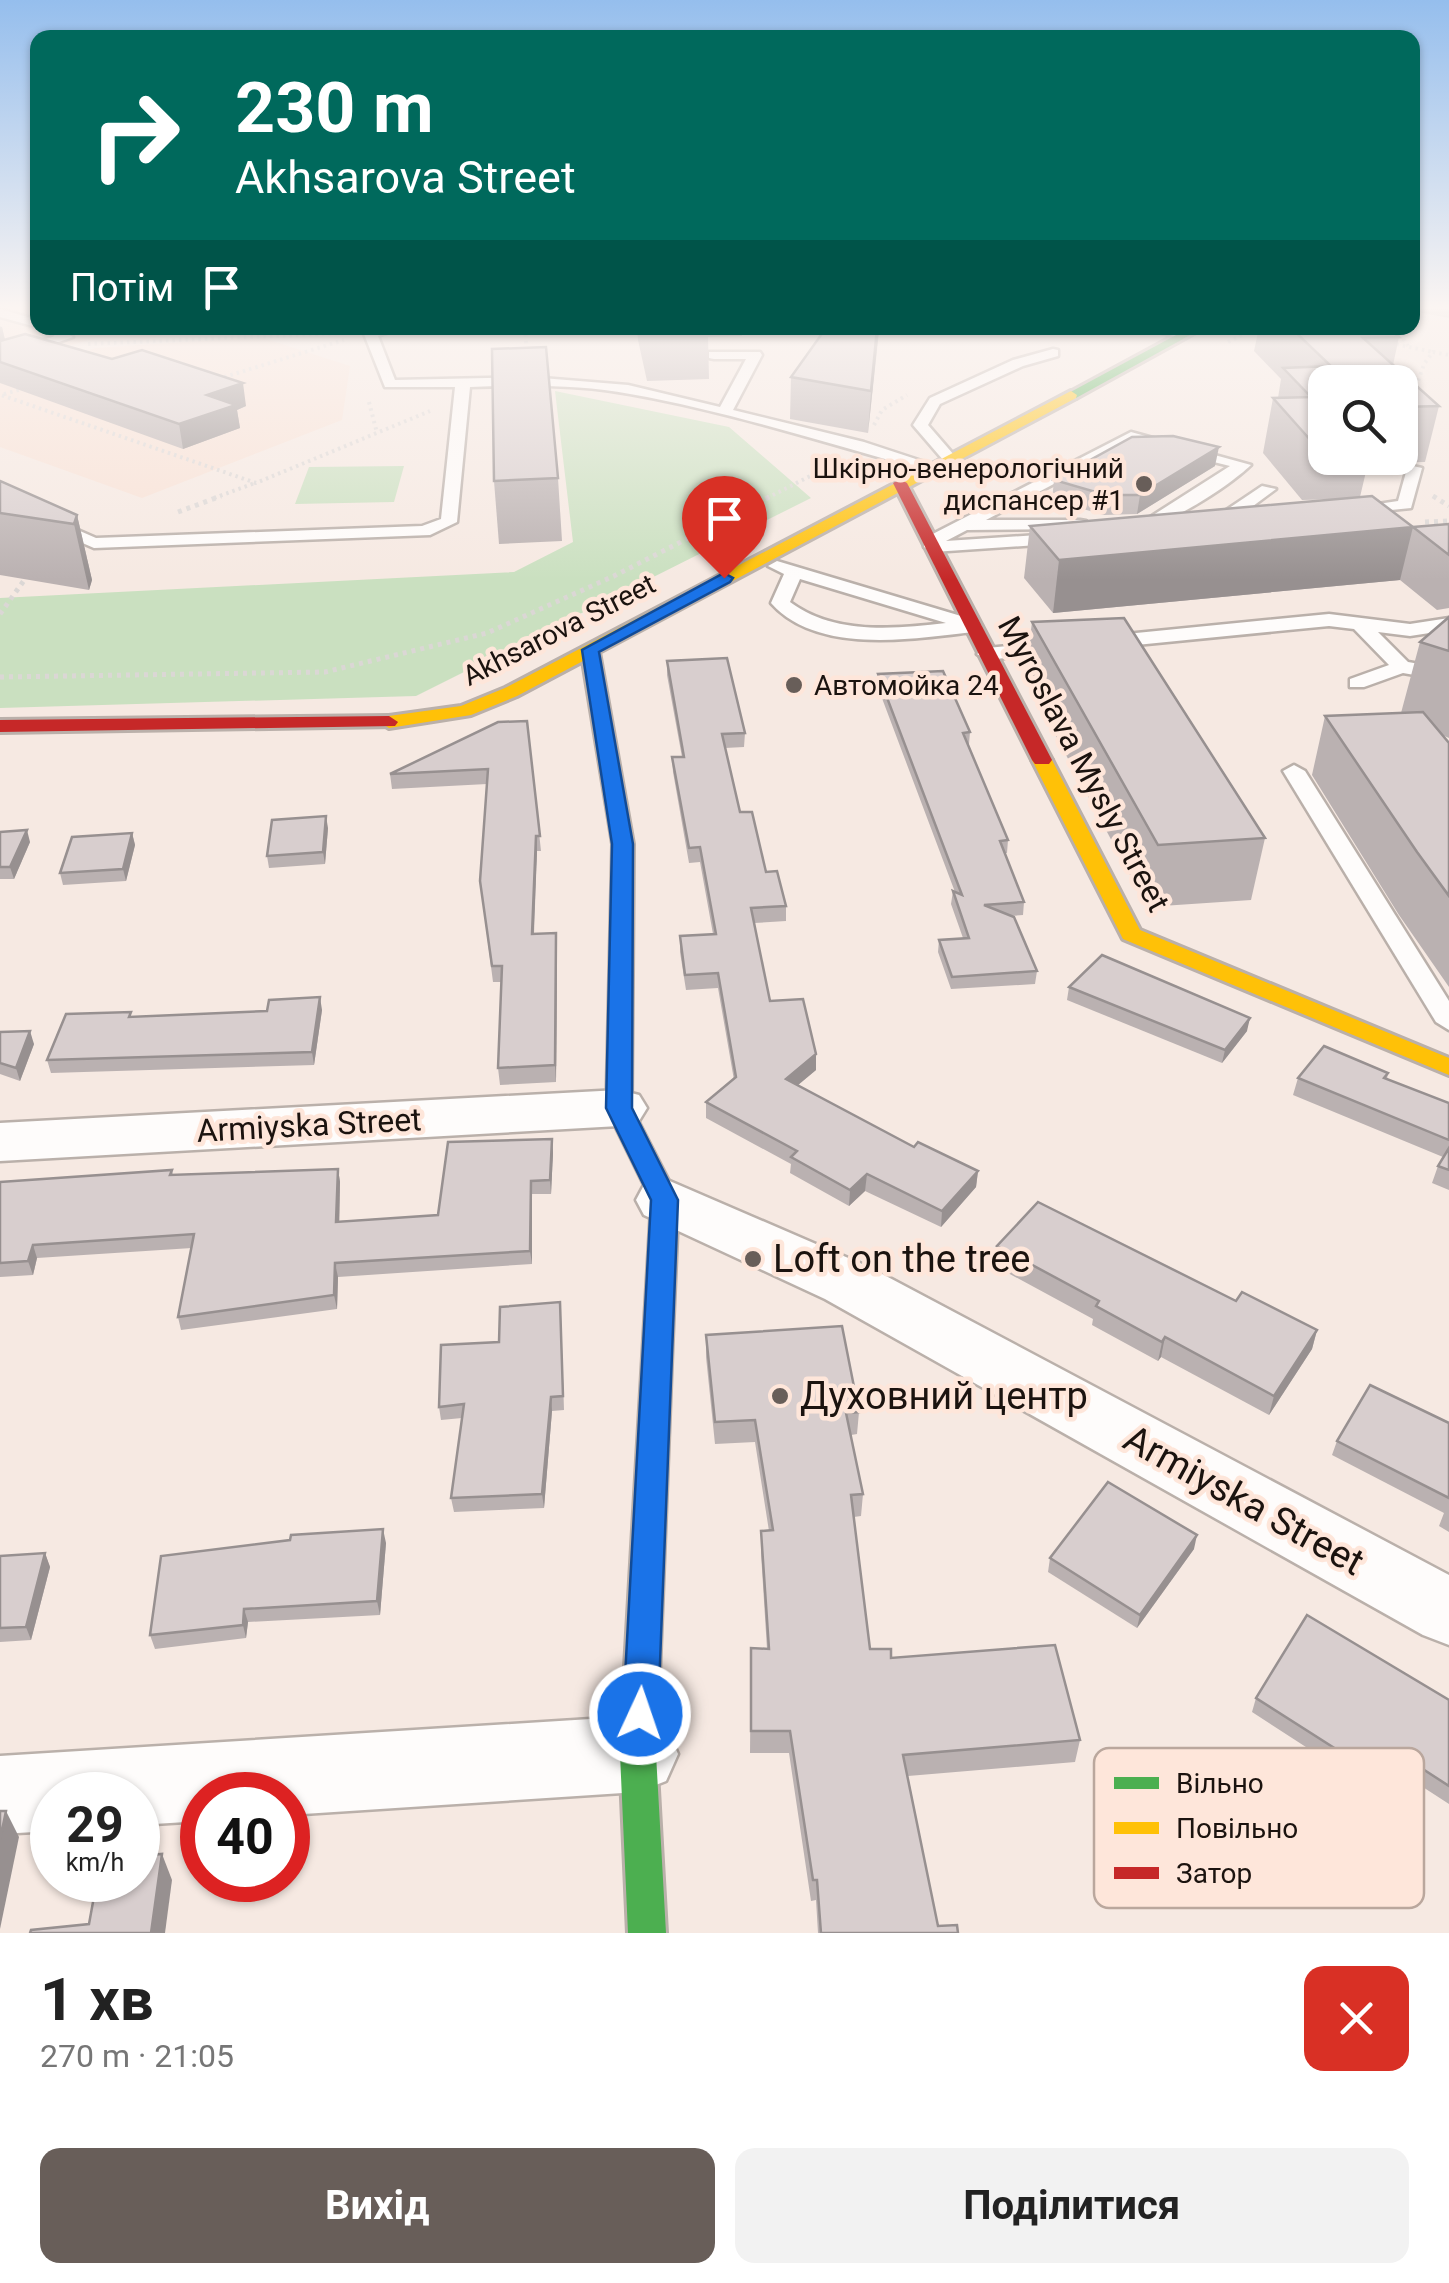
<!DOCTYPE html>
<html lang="uk">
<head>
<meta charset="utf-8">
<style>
	:root { --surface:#fff; --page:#f2f2f2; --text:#222; --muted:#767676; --accent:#685e59 }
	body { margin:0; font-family:Roboto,sans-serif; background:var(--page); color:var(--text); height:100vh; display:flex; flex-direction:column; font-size:38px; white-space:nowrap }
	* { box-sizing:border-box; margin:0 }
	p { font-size:32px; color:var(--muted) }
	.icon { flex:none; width:55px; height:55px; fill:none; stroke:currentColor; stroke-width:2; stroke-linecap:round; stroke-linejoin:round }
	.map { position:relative; height:1933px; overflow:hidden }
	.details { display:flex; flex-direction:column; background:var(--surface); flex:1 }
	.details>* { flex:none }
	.guide { position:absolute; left:30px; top:30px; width:1390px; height:305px; border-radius:20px; box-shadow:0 2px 8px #0004; background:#00695c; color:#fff; overflow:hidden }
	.controls { position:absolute; left:1308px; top:365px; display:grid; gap:20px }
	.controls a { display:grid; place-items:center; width:110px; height:110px; border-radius:20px; background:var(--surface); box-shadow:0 2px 8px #0004; font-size:50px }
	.speed { position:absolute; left:30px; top:1772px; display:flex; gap:20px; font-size:50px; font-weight:700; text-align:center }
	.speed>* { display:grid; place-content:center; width:130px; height:130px; border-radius:50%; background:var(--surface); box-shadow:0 2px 8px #0004; line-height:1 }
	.speed small { font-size:25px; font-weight:400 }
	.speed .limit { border:15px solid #d22; background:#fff; color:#111 }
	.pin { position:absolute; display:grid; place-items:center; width:85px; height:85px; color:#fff; margin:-102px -42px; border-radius:50% 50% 50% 0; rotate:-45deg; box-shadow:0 0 10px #0007 }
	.pin .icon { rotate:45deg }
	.me { position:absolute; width:110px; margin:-55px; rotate:3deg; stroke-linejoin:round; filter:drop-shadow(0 0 8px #0008) }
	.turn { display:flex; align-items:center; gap:35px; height:210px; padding:0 40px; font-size:45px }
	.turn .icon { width:130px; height:130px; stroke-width:2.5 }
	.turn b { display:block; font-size:70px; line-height:85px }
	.then { display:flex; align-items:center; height:95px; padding:0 40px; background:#0003; gap:20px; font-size:38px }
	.round { display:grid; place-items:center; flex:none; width:105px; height:105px; border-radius:20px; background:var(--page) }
	.summary { display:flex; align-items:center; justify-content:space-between; height:170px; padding:0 40px }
	h1 { font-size:60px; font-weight:700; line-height:75px }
	.action { display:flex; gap:20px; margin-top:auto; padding:20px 40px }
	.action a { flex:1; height:115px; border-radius:20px; background:var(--accent); color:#fff; font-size:40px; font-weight:700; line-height:115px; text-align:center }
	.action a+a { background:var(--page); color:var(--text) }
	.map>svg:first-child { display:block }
	.built { fill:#f8e1d5 }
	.green { fill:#cae0c0 }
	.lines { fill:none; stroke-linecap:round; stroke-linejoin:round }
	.lane-casing { stroke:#bab0aa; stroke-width:5 }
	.street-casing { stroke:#bab0aa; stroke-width:5 }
	.fast-casing { stroke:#bab0aa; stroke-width:6 }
	.slow-casing { stroke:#bab0aa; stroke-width:6 }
	.jam-casing { stroke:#bab0aa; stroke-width:6 }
	.path-far1 { stroke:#dbd7d5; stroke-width:4; stroke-dasharray:2.5 4; stroke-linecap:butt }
	.path { stroke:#dbd7d5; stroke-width:5; stroke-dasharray:4 5; stroke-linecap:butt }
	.lane { fill:#fefcfb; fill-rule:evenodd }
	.street { fill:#fefcfb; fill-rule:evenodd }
	.fast { fill:#4caf50; fill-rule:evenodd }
	.slow { fill:#ffc107; fill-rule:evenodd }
	.jam { fill:#c62828; fill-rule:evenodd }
	.wall { fill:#bab1b1; fill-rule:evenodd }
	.shaded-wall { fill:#979090 }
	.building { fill:#d8cece; stroke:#979090; stroke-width:2.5 }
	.route { fill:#1a73e8; stroke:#114b97; stroke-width:2.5 }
	.poi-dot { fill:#685e59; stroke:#fee6da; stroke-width:4 }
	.labels { text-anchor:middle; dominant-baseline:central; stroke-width:9; stroke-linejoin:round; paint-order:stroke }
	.far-poi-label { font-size:28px; fill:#1b130f; stroke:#fee6da; text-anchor:end }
	.far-street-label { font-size:28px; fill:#1b130f; stroke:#fee6da }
	.street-label { font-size:32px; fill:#1b130f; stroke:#fee6da }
	.near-poi-label { font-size:38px; fill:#1b130f; stroke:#fee6da; text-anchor:start }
	.near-street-label { font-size:38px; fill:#1b130f; stroke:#fee6da }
	.key { fill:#fee6da; stroke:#baa79d; stroke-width:2.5 }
	.key-label { font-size:28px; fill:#1b130f }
</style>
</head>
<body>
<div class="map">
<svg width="1449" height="1933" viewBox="0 0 1449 1933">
	<rect width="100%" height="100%" fill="#f6e9e2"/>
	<g class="built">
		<polygon points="0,309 37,309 38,328 186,328 146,340 113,333 0,366"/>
		<polygon points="260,337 350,366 342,420 142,498 0,447 0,378 96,348"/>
	</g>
	<g class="green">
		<polygon points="555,391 729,427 811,498 416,696 0,708 0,598 514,572 573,542"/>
		<polygon points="404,466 394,502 295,504 309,467"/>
	</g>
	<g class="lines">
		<defs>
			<g id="lane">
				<polygon points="0,309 38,320 40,328 0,317"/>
				<polygon points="41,328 57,328 73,337 0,363 0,355 55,336"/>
				<path d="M381,328H401L378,336L395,380L530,377L628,385L720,407L746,359H714L709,358V352H760L762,355L733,410L864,442L940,467L932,472C831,445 732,412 630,394C577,384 522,385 470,387L457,522L430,535L94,548L0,507V496L96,538L422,526L441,519L455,387H385L364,334Z"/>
				<polygon points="1145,328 1167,328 1190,335 1183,339"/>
				<polygon points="1053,349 1058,350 1058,356 1023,366 940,404 928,425 954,455 954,461 944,461 913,425 930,398 1013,360"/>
				<path d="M1131,432L1251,465C1229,486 1159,533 1129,529V521L1147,519L1230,466L1133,442L986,520H1080L1086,521V529L967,530L946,541L1038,535L1047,540L1038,545L933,552L924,547L925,538Z"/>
				<polygon points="1408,465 1422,468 1411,508 1351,514 1351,508 1398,501"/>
				<polygon points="1262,486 1276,489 1222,529 1210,529 1210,521"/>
				<path d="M777,561L971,619L982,626L973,632C912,639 817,655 771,603L784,574L768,566ZM800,579L946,623C894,629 834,635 790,602Z"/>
				<polygon points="1329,614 1410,624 1449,618 1449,630 1410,636 1378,632 1408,662 1449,669 1449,681 1403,673 1364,687 1350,687 1350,679 1389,665 1354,629 1329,626 1106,648 1097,642 1106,636"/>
				<polygon points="1061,641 1071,647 1068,651 987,660 977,654 987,648"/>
				<polygon points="1294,765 1305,771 1449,1001 1449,1030 1436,1022 1283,771"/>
			</g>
			<g id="street">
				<polygon points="619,1090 639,1095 647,1108 639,1121 619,1126 0,1161 0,1123"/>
				<polygon points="665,1179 869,1267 1449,1575 1449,1645 1423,1635 825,1299 644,1215 636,1200 644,1185"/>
				<polygon points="638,1716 666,1727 678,1754 666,1781 638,1792 288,1815 288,1795 202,1795 202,1821 138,1825 138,1795 52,1795 52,1831 0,1834 0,1756"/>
			</g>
			<g id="fast">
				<polygon points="1189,328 1203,328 1076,398 1065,395"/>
				<polygon points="658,1328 668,1331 672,1339 656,1754 666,1933 628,1933 620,1754 644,1339 648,1331"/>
			</g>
			<g id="slow">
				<polygon points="1071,391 1077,395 1076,398 599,652 633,844 631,1108 678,1200 672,1339 668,1347 658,1350 648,1347 644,1339 652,1200 607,1108 613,844 583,661 517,696 471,715 389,728 380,722 389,716 461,706 505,688"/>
				<polygon points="1042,754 1052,760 1140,930 1449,1058 1449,1075 1123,939 1032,760"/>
			</g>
			<g id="jam">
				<polygon points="900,479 907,483 1052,760 1049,764 1035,764 1032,760 893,483"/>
				<polygon points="389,716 398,722 395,726 0,732 0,720"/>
			</g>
		</defs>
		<use href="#lane" class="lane-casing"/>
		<use href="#street" class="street-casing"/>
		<use href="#fast" class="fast-casing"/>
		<use href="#slow" class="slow-casing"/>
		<use href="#jam" class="jam-casing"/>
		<g class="path-far1">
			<polyline points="1412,314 1432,309"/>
			<polyline points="525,328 527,355"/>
			<polyline points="1396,328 1408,346"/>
			<polyline points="92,332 109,328"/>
			<polyline points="1228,342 1256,328"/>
			<polyline points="1390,343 1433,352"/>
			<polyline points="88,344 345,333"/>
			<polyline points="218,379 344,340"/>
			<polyline points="25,388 1,395 256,483 430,411"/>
			<polyline points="1414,393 1424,364 1433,352 1449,355"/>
			<polyline points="369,402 377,433"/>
			<polyline points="874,425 882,410 907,395"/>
			<polyline points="1433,496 1437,498"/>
			<polyline points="214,498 255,483"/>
			<polyline points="767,498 830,466"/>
		</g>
		<g class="path">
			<polyline points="1433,496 1449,506"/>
			<polyline points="178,512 221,496"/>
			<polyline points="1425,522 1449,521"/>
			<polyline points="0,614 25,579"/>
			<polyline points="0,677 325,672 487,633 614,576 771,496"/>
		</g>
		<use href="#lane" class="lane"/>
		<use href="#street" class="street"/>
		<use href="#fast" class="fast"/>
		<use href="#slow" class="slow"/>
		<use href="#jam" class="jam"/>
	</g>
	<g class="wall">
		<polygon points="1412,309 1449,309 1449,318 1412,311"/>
		<polygon points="0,326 2,327 5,340 246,406 237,410 240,428 183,449 0,383"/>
		<polygon points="637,328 742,328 742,336 708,337 709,379 647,381 638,340"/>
		<polygon points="826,328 996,328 879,332 868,433 790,419 791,377"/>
		<path d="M1259,328H1388L1399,337L1393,365L1439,406L1425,462L1368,463L1360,497L1413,527L1449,524V608L1437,610L1400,580L1053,613L1024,578L1030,526L1337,499L1302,500L1263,453L1273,398H1278L1281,379L1254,351ZM1325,382H1400V458H1325Z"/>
		<polygon points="1215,466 1137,514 1104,515 1052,500 1054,480"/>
		<polygon points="558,478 562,541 499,544 494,481"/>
		<polygon points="0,481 77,515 92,580 89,590 0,575"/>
		<polygon points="1449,617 1449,738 1442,735 1449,743 1449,987 1399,915 1312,775 1325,716 1401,713 1420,642"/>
		<polygon points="1032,622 1265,838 1251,900 1147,907 1025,678"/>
		<polygon points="667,661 745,733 744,747 725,748 740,812 766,872 786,906 786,921 754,923 770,1001 816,1054 816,1070 798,1085 914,1147 978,1171 976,1187 941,1227 865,1191 849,1206 790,1173 791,1164 706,1118 706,1102 734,1080 718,988 686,990 680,952 680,936 713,934 700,862 689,863 673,772 672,757 682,757 667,675"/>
		<polygon points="878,674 970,732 969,744 967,744 1008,840 1007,853 1005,853 1024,902 1023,915 1010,916 1037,971 1035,984 951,989 938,952 939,940 963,938 951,904 953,891 955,892 877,685"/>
		<polygon points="527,721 541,851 537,851 534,934 557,949 556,1082 500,1085 498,1068 501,982 493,982 480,881 487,784 392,789 390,774"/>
		<polygon points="328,828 325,864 269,868 267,856"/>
		<polygon points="0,832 30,842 14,879 0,879"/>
		<polygon points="132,833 135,845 126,881 63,885 60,873"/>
		<polygon points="1069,987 1247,1031 1222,1063 1067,1000"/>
		<polygon points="322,1010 314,1065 51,1073 47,1060 132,1017 267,1011"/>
		<polygon points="0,1032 34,1044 20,1081 0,1074"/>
		<polygon points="1388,1073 1387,1079 1449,1103 1449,1190 1432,1183 1438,1166 1443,1157 1293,1095 1298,1078"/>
		<polygon points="552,1139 553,1153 551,1194 532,1194 532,1264 338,1277 337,1309 181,1330 178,1317 192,1248 37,1258 33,1275 0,1277 0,1182 172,1170 173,1175 338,1169 340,1182 339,1221 438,1215"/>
		<polygon points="997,1246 1236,1301 1317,1330 1312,1349 1269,1415 1161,1357 1158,1361 1092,1325 1093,1319 995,1266"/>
		<polygon points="561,1316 564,1410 552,1411 544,1508 454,1512 451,1498 462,1418 441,1420 439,1407 499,1342"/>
		<polygon points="706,1335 859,1412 857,1434 851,1435 863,1494 861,1516 854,1517 870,1649 1080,1740 1075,1762 908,1776 938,1926 958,1933 818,1933 816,1900 811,1901 789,1753 750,1753 751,1648 767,1649 761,1553 761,1531 769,1531 755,1442 715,1444 706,1357"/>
		<polygon points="1449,1423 1449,1532 1439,1526 1444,1513 1332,1455 1337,1441"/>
		<polygon points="386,1543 380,1615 248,1622 246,1638 155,1649 150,1635"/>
		<polygon points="1194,1549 1137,1628 1048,1572 1050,1558"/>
		<polygon points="45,1553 50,1567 31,1640 0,1642 0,1556"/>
		<polygon points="1256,1698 1449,1700 1449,1804 1392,1767 1377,1793 1252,1712"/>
	</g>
	<g class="shaded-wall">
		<polygon points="0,327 2,327 7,349 0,352"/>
		<polygon points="877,328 879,328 868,433 871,391"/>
		<polygon points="243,383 246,406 237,410 240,428 183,449 179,424 207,395"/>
		<polygon points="1219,447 1215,466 1137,514 1140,495"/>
		<polygon points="77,515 92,580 89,590 74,524"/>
		<polygon points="1413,527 1400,580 1053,613 1059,560"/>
		<polygon points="326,816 328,828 325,864 323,852"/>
		<polygon points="27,830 30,842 14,879 10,867"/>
		<polygon points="132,833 135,845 126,881 123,869"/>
		<polygon points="536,836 537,851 533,950 532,934"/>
		<polygon points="556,933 557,949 556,1082 555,1065"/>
		<polygon points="320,997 322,1010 314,1065 312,1052"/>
		<polygon points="1250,1018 1247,1031 1222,1063 1225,1050"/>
		<polygon points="30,1031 34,1044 20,1081 16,1068"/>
		<polygon points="816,1054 816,1070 786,1095 786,1079"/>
		<polygon points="552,1139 553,1153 551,1194 550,1180"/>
		<polygon points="338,1169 340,1182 339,1235 336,1222"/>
		<polygon points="978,1171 976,1187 941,1227 942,1211"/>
		<polygon points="867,1174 865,1191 849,1206 850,1190"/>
		<polygon points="531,1181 532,1194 532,1264 530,1251"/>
		<polygon points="33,1245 37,1258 33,1275 28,1261"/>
		<polygon points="335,1263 338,1277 337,1309 334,1295"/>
		<polygon points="1317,1330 1312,1349 1269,1415 1274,1396"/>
		<polygon points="1165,1337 1161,1357 1158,1361 1162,1342"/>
		<polygon points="551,1397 552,1411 544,1508 542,1494"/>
		<polygon points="383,1529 386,1543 380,1615 377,1601"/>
		<polygon points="1197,1535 1194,1549 1137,1628 1140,1615"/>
		<polygon points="45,1553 50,1567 31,1640 26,1627"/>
		<polygon points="244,1609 248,1622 246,1638 243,1625"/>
		<polygon points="6,1811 19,1837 0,1929 0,1840"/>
		<polygon points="162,1854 172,1880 165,1933 151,1933"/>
	</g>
	<g class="building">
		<polygon points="826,328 877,328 871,391 791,377"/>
		<polygon points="1291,328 1388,328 1399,337 1363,338 1439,406 1400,407 1400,382 1325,382 1325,442 1313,443 1273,398 1311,397 1283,368 1331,366"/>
		<polygon points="25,334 112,359 142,350 243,383 207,395 236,405 179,424 0,362 0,341"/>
		<polygon points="546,347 558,478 494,481 492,349"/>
		<polygon points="1173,436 1219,447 1140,495 1106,495 1054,480 1132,437"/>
		<polygon points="0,481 77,515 74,524 0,513"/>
		<polygon points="1372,496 1413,527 1059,560 1030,526"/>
		<polygon points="1449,524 1449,555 1413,527"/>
		<polygon points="1449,617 1449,651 1420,642"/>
		<polygon points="1124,618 1265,838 1158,845 1032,622"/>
		<polygon points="727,658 745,733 722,734 740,812 752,812 766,872 777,871 786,906 751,908 770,1001 803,999 816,1054 786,1079 914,1147 918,1142 978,1171 942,1211 867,1174 850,1190 791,1157 797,1151 706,1102 736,1077 718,973 685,975 680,936 716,934 700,847 689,848 672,757 684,757 667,661"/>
		<polygon points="943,671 970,732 963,733 1008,840 1000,841 1024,902 984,905 1014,917 1037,971 952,977 939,940 969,938 953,891 962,895 878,674"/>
		<polygon points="1423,712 1449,743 1449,896 1417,852 1325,716"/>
		<polygon points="527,721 540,836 536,836 532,934 556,933 555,1065 498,1068 502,966 492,966 480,881 488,769 390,774 498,722"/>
		<polygon points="326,816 323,852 267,856 272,820"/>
		<polygon points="27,830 10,867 0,867 0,832"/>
		<polygon points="132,833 123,869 60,873 72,837"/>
		<polygon points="1102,955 1250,1018 1225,1050 1069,987"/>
		<polygon points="320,997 312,1052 47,1060 66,1014 131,1012 129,1017 267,1011 269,1000"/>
		<polygon points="30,1031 16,1068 0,1063 0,1032"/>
		<polygon points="1324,1046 1388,1073 1384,1078 1449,1103 1449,1140 1298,1078"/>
		<polygon points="552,1139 550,1180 531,1181 530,1251 335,1263 334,1295 178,1317 194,1234 33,1245 28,1261 0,1263 0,1182 172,1170 170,1175 338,1169 336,1222 438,1215 448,1142"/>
		<polygon points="1449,1148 1449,1170 1438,1166"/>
		<polygon points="1038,1202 1236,1301 1242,1292 1317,1330 1274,1396 1165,1337 1162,1342 1096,1306 1099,1301 997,1246"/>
		<polygon points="560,1302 563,1396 551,1397 542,1494 451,1498 464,1404 439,1407 441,1345 499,1342 500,1307"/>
		<polygon points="842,1326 859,1412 846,1413 863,1494 851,1495 870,1649 891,1649 891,1658 1055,1645 1080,1740 903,1755 938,1926 957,1925 958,1933 821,1933 817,1880 813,1880 790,1731 751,1731 751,1648 769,1649 761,1531 773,1530 755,1420 715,1422 706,1335"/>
		<polygon points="1370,1385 1449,1423 1449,1498 1337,1441"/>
		<polygon points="1108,1482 1197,1535 1140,1615 1050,1558"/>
		<polygon points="383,1529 377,1601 244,1609 243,1625 150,1635 161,1556 290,1540 291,1535"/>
		<polygon points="45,1553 26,1627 0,1628 0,1556"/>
		<polygon points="1307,1615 1449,1700 1449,1786 1398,1753 1383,1779 1256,1698"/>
		<polygon points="0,1811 6,1811 0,1840"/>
		<polygon points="162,1854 151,1933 30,1933 31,1930 89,1924 97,1880 138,1880 138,1856"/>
	</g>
	<linearGradient id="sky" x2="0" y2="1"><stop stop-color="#95beed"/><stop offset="0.53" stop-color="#fbf5f2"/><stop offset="1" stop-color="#fbf5f2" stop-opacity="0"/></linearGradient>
	<rect width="1449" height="580" fill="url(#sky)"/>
	<polygon class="route" points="724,573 733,578 730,582 599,652 633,844 632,1108 678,1200 658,1714 653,1726 640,1731 628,1726 623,1714 651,1200 606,1108 612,844 582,650"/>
	<g class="poi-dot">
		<circle cx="1144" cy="484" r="10"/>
		<circle cx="794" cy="685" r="10"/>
		<circle cx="753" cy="1259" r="10"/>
		<circle cx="780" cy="1396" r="10"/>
	</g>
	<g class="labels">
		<g class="far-poi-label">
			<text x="1124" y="468">Шкірно-венерологічний<tspan x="1124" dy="32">диспансер #1</tspan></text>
			<text x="814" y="685" text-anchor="start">Автомойка 24</text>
		</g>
		<g class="far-street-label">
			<text transform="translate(559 630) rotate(-27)">Akhsarova Street</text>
		</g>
		<g class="street-label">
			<text transform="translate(1084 764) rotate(62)">Myroslava Mysly Street</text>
			<text transform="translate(309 1125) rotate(-3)">Armiyska Street</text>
		</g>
		<g class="near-poi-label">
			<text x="773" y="1259">Loft on the tree</text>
			<text x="800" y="1396">Духовний центр</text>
		</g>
		<g class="near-street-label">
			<text transform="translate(1244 1500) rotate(29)">Armiyska Street</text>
		</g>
	</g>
	<rect x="1094" y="1748" width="330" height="160" rx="15" class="key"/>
	<rect x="1114" y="1777" width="45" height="12" fill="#4caf50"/>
	<rect x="1114" y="1822" width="45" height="12" fill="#ffc107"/>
	<rect x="1114" y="1867" width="45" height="12" fill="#c62828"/>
	<g class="key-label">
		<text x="1176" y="1793">Вільно</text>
		<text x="1176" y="1838">Повільно</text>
		<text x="1176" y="1883">Затор</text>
	</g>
</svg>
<div class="controls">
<a><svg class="icon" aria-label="search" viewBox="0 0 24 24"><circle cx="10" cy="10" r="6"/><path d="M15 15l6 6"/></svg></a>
</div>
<div class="speed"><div>29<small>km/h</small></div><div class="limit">40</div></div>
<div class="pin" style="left:724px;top:578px;background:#d93025"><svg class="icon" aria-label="arrive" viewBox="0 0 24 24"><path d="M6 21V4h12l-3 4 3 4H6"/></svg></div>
<svg class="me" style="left:640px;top:1714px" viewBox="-20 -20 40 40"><circle r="17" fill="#1a73e8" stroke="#fff" stroke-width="3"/><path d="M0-11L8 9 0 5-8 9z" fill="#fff"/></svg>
<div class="guide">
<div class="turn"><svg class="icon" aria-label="right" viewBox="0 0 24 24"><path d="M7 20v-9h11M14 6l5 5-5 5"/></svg><div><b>230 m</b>Akhsarova Street</div></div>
<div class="then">Потім<svg class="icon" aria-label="arrive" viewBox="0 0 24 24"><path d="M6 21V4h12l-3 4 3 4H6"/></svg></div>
</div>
</div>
<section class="details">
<div class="summary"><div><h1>1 хв</h1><p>270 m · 21:05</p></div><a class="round" style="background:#d93025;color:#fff"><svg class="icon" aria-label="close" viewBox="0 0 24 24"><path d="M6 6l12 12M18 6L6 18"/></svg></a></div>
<div class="action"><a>Вихід</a><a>Поділитися</a></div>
</section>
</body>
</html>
